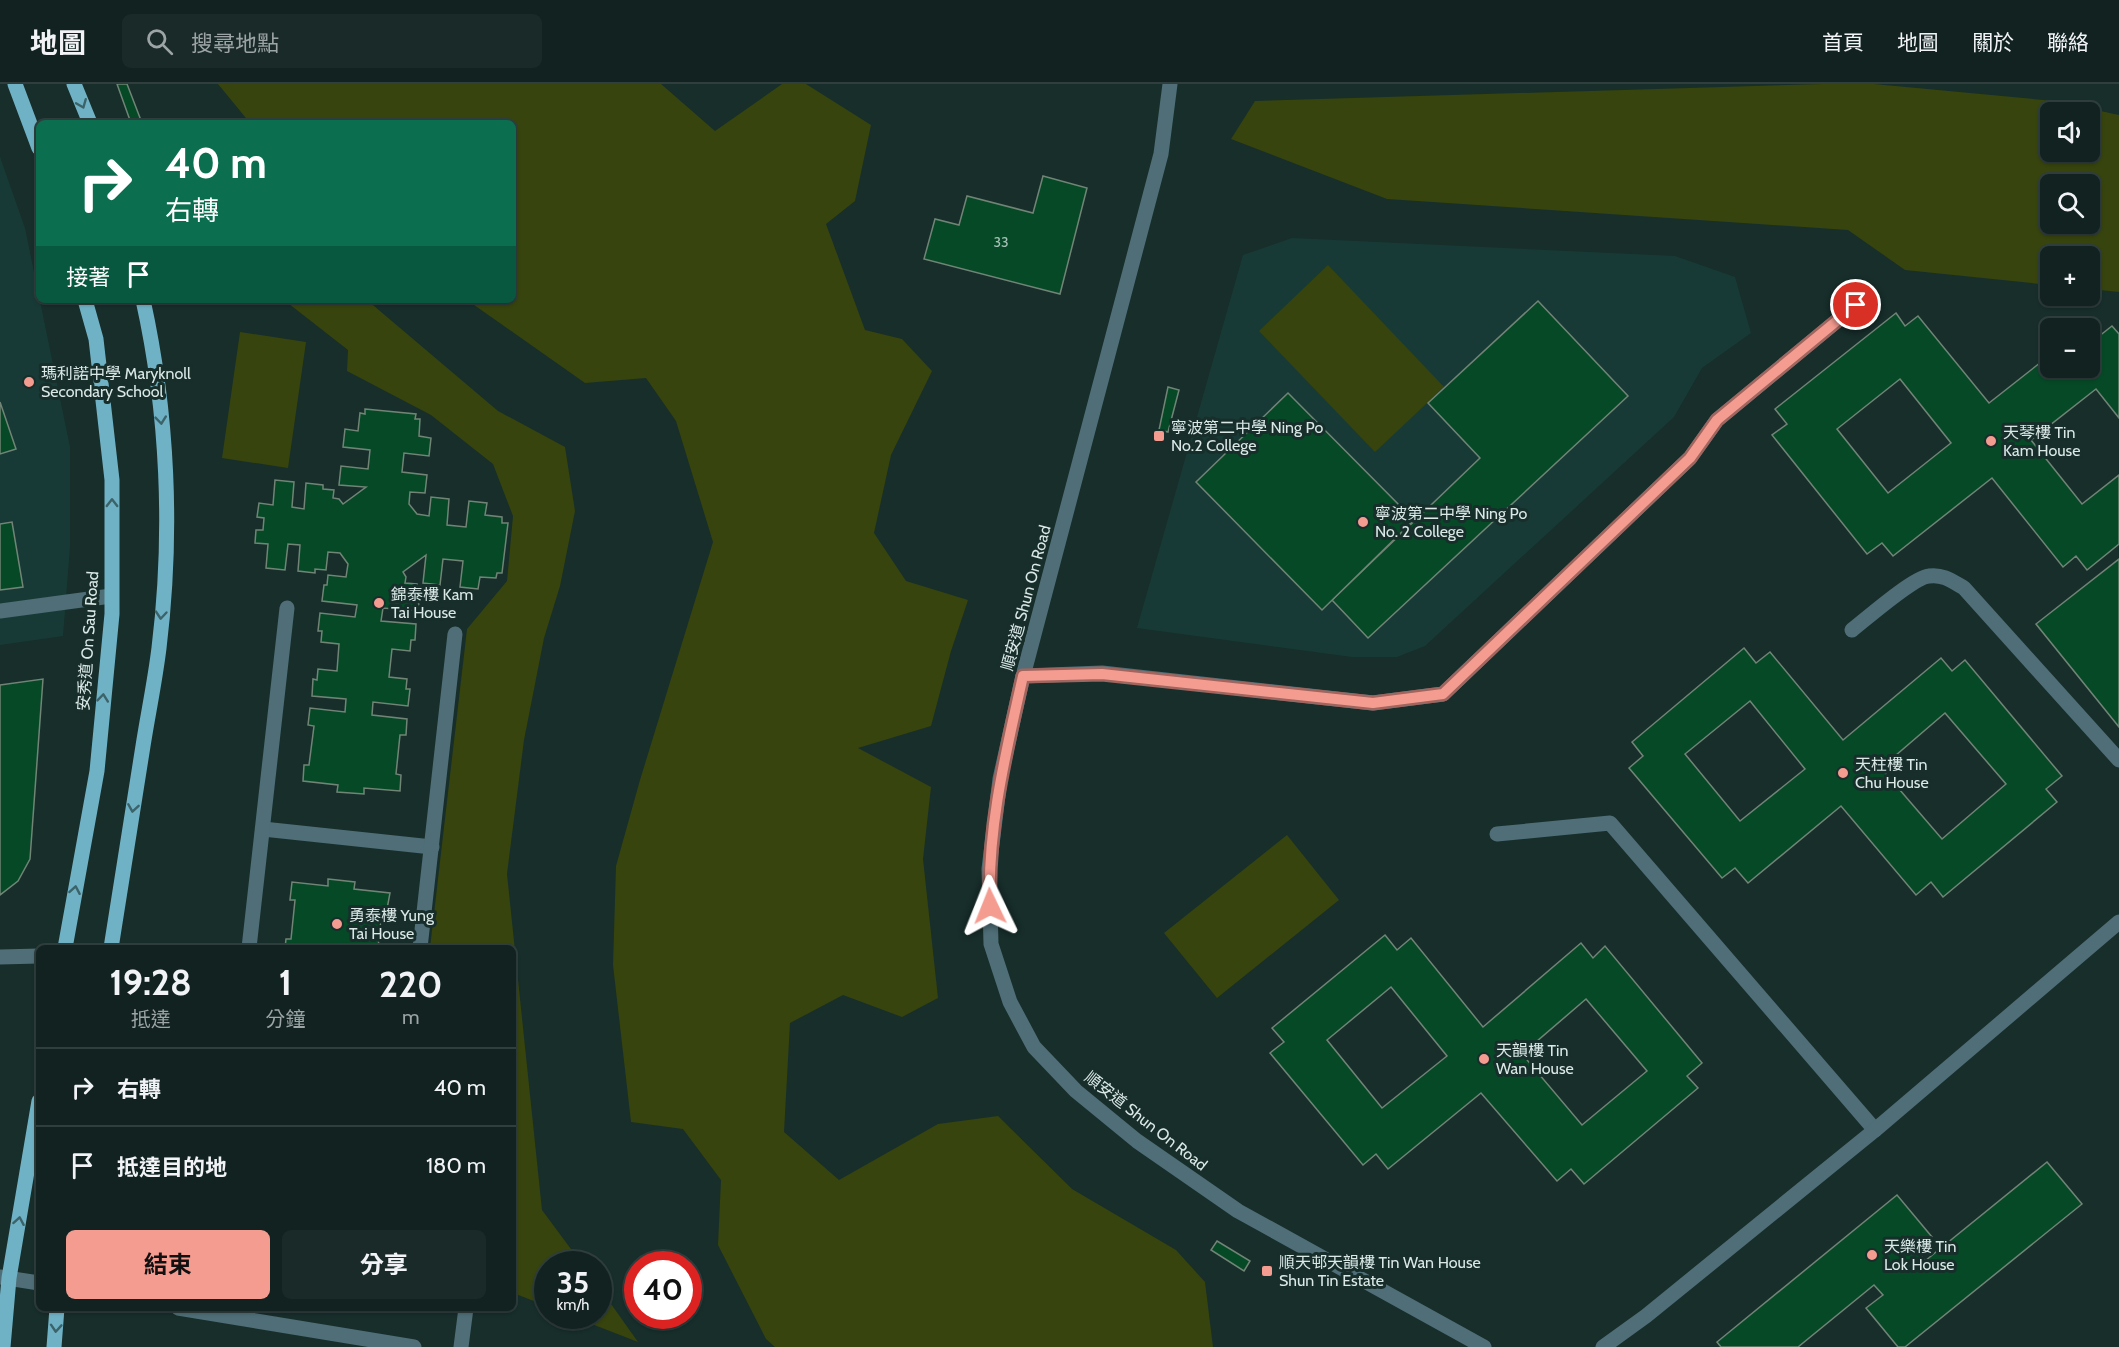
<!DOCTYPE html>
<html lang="zh-TW">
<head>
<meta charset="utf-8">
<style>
	:root { --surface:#112220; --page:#1a2a29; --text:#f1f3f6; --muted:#9ca4a5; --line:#303f3e; --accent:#f59c91 }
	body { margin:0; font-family:Cabin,"Noto Sans TC",sans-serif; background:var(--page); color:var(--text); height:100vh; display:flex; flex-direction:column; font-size:22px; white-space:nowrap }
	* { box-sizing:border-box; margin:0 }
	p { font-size:20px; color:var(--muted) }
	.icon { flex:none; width:33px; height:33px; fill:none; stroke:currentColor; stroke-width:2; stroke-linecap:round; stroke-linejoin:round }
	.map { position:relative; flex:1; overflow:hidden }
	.details { position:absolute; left:36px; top:861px; width:480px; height:366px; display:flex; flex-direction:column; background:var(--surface); border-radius:9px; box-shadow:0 2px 4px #0004,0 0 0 2px var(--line) }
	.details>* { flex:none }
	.guide { position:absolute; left:36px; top:36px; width:480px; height:183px; border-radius:9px; box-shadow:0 2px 4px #0004,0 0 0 2px var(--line); background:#0b6e4f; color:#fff; overflow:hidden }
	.buttons { position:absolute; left:2040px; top:18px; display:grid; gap:12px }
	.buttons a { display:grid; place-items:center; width:60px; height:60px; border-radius:9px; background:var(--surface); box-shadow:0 2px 4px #0004,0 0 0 2px var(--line); font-size:30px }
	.speed { position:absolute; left:534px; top:1167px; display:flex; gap:12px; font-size:30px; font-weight:700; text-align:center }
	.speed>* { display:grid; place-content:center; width:78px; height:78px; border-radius:50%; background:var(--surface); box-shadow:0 2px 4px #0004,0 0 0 2px var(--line); line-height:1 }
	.speed small { font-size:15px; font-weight:400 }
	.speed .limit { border:9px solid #d22; background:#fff; color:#111 }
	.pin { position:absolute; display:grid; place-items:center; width:51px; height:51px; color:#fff; margin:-26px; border:3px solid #fff; border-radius:50%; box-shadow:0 2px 6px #0007 }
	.me { position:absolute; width:66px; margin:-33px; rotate:358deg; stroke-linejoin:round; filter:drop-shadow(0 0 4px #0008) }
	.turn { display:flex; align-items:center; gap:21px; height:126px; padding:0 30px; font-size:27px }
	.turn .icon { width:78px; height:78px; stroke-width:2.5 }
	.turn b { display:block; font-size:42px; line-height:51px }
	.then { display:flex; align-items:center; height:57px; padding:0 30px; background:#0003; gap:12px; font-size:22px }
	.eta { display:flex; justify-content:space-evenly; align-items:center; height:102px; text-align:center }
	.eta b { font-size:36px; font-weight:700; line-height:42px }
	.button { display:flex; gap:12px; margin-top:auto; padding:12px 30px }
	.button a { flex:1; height:69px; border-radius:9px; background:var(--accent); color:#111; font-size:24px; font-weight:700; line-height:69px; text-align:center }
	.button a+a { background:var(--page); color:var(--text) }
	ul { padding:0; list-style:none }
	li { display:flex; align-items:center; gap:18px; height:78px; padding:0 30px; border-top:2px solid var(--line) }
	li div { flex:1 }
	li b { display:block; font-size:22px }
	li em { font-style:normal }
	header { display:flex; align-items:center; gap:36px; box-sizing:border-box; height:84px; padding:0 30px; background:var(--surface); border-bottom:2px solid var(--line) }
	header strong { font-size:28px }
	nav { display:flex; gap:33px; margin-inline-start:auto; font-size:21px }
	.search { width:420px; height:54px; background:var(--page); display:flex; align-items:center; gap:15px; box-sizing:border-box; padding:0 21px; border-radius:9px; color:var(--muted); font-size:22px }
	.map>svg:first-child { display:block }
	.built { fill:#183a36 }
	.green { fill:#37440d; fill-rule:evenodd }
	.building { fill:#064927; stroke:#718476; stroke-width:1.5; fill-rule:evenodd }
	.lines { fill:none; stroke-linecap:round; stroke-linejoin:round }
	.minor { stroke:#4f6e77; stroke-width:15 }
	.major { stroke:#70b2c5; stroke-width:15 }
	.oneway { stroke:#3b6369 }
	.route-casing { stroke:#9f655e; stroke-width:15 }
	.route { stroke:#f59c91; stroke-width:10 }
	.poi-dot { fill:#f59c91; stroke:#172e2b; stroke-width:2 }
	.labels { text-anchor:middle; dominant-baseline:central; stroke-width:6; stroke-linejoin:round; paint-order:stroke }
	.number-label { font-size:14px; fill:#a5c0b6 }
	.poi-label { font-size:16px; fill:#dae8e6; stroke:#172e2b; text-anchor:start }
	.street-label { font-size:16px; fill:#dae8e6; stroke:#172e2b }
</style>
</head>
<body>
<header>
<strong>地圖</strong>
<div class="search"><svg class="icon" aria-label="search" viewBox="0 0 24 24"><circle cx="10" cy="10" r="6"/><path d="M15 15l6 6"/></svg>搜尋地點</div>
<nav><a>首頁</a><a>地圖</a><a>關於</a><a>聯絡</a></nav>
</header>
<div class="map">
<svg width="2119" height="1263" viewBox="0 0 2119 1263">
	<rect width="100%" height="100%" fill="#172e2b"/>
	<g class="built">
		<polygon points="0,73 25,144 70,363 70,463 63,552 0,561"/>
		<polygon points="1292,154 1675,172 1735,193 1751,249 1702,284 1674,333 1425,562 1397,573 1352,573 1137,544 1243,171"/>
	</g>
	<g class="green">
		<polygon points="218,0 661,0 715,47 782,0 806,0 871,41 855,117 826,140 865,246 902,255 932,287 891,371 874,449 906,497 968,516 951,567 931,642 858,664 931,703 923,775 938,914 902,933 843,911 790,939 784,1048 839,1096 938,1040 998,1032 1072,1105 1176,1166 1205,1198 1213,1263 775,1263 766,1255 718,1161 721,1096 683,1045 631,1038 613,881 616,782 640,696 713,458 676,337 646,294 585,299 467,216 513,216 513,39 250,39"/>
		<path d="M1822,0H1874L2054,17L2119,31V208L2090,205V172H2050V201L1905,186L1848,146L1387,115L1231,55L1255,17ZM2090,28V68H2050V28ZM2090,100V140H2050V100Z"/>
		<polygon points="1328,181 1444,303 1375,368 1259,247"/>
		<polygon points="284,216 367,216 498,327 565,363 575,427 560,502 544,554 524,656 507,790 542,1126 582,1180 548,1180 547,1222 513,1209 513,864 430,864 467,545 507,497 513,432 493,380 431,331 347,287 348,266"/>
		<polygon points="240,248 306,258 288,384 222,374"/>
		<polygon points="1287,751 1339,816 1217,914 1164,849"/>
		<polygon points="599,1203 638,1258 571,1232 598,1232"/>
	</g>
	<g class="building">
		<polygon points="117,0 127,0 142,39 131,39"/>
		<polygon points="1043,92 1087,104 1060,210 924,175 935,135 959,141 967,112 1033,129"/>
		<polygon points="1538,217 1628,312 1368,554 1332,516 1480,374 1428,319"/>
		<path d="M1896,229L1905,242L1918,232L1989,319L2050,271V284H2090V244H2083L2088,241L2098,253L2112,242L2119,250V334L2096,305L2031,356L2082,420L2119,391V460L2087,486L2076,472L2063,483L1992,394L1893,472L1882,459L1867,470L1772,351L1787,340L1775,325ZM1900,295L1951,359L1888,409L1837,345Z"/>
		<polygon points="1168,303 1179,306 1168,348 1159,346"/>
		<polygon points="1288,309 1414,436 1322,526 1196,398"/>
		<polygon points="0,318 16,365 0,370"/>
		<polygon points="365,325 416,330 415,335 420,335 419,352 431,354 429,372 404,369 402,388 427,391 425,409 410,408 409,420 417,430 429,432 431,413 449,415 447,441 466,443 469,417 487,419 485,431 502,433 502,439 508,439 502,489 497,489 496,494 480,493 478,505 460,503 463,477 443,475 440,501 423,499 426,471 403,488 406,493 405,499 417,500 416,510 420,511 418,527 383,524 381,537 416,540 415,556 411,556 410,567 392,565 389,593 407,595 406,605 410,605 408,622 373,618 372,631 407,635 406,651 400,651 396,690 401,691 400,707 364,704 364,710 337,708 338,701 303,697 304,681 309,681 314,642 308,641 310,624 345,628 346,615 312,612 313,595 317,596 318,585 337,587 339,560 321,558 322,547 318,547 320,529 355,533 357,521 322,517 324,501 327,501 328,491 346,493 348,480 340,469 328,468 326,486 315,485 315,489 298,487 300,461 288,460 285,486 266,484 268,460 255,459 256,446 263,446 264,434 257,433 259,419 273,421 275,396 294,398 292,423 304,425 306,399 323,401 323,405 334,406 333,414 339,415 343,420 366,403 339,401 341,382 368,385 370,366 343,363 345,345 358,347 360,329 365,330"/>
		<polygon points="12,438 23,503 0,506 0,440"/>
		<polygon points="2119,475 2119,643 2036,540"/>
		<path d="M1744,564L1756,579L1770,568L1843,656L1941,574L1952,587L1965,576L2062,692L2046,705L2057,718L1943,813L1931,798L1916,811L1841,722L1748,799L1735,784L1722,794L1629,684L1643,672L1632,658ZM1750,617L1805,685L1740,737L1685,670ZM1945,629L2006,700L1942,755L1881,684Z"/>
		<polygon points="43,595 30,775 18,797 0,811 0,601"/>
		<polygon points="328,795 355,798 354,805 390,809 387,825 382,825 378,864 285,864 286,855 291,855 295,816 290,816 292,798 328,802"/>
		<path d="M1385,851L1397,866L1411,854L1483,943L1581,859L1593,874L1605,862L1702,979L1687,992L1698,1004L1584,1100L1571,1085L1557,1097L1481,1009L1388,1085L1376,1070L1363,1081L1270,969L1284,958L1272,944ZM1391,903L1447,972L1382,1024L1327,956ZM1586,915L1647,987L1582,1041L1522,970Z"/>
		<polygon points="2047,1078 2082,1120 1905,1263 1898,1263 1866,1224 1883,1211 1874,1201 1798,1263 1721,1263 1717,1258 1897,1111 1932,1153 1917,1166 1925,1177"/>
		<polygon points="1217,1157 1250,1177 1244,1187 1211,1166"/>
	</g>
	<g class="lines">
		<g class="minor">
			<polyline points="1170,0 1161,70 1023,592 1000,695 989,785 991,860 1010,918 1034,963 1076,1007 1137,1057 1238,1127 1484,1263"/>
			<polyline points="0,527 111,512"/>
			<path d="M1852,546C1866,535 1914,493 1929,492C1943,490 1952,497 1964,504L2119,676"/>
			<polyline points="1023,592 1102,589 1373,619 1443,610 1690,374 1717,336 1856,221"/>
			<polyline points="263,745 432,763"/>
			<polyline points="1497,750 1610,739 1875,1046"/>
			<polyline points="249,864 287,524"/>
			<polyline points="420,864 455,550"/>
			<polyline points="0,873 39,872"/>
			<polyline points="0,1193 39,1199"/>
			<polyline points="178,1224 414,1263"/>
			<polyline points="461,1263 466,1224"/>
			<polyline points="1603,1263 1646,1232 1875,1046 2119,838"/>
		</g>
		<g class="major">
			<polyline points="15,0 39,64"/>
			<polyline points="74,0 90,39"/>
			<polyline points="65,864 97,687 112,530 112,396 96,255 85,216"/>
			<path d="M111,864C121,797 132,730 143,662C148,630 155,597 159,564C173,449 168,329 143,216"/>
			<polyline points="3,1263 9,1194 39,1017"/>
			<polyline points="54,1263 57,1224"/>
		</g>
	</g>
	<defs><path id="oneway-chevron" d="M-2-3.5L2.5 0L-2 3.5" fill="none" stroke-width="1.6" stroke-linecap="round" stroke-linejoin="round" transform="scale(1.5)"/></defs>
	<g class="oneway">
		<use href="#oneway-chevron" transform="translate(82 20) rotate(68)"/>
		<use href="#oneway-chevron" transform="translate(161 336) rotate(84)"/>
		<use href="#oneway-chevron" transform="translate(112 419) rotate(-90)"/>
		<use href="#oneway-chevron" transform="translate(161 531) rotate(95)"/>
		<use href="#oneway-chevron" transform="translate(103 614) rotate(-84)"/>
		<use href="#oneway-chevron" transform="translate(133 724) rotate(99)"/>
		<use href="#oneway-chevron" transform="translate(75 806) rotate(-80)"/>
		<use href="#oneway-chevron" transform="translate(19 1137) rotate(-80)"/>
		<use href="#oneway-chevron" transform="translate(56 1244) rotate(94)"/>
	</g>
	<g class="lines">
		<defs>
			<path id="route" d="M990,822C987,744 1006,668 1023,592L1102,590L1373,619L1443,610L1690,374L1717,336L1856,221"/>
		</defs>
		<use href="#route" class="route-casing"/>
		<use href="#route" class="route"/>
	</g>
	<g class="poi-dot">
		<circle cx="29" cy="298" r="6"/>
		<rect x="1153" y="346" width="12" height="12" rx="3"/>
		<circle cx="1991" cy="357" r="6"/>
		<circle cx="1363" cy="438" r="6"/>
		<circle cx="379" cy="519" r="6"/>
		<circle cx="1843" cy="689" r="6"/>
		<circle cx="337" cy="840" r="6"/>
		<circle cx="1484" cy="975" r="6"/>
		<circle cx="1872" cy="1171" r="6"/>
		<rect x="1261" y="1181" width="12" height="12" rx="3"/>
	</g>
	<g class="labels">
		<g class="number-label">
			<text x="1001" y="158">33</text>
		</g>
		<g class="poi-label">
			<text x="41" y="289">瑪利諾中學 Maryknoll<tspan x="41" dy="18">Secondary School</tspan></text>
			<text x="1171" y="343">寧波第二中學 Ning Po<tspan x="1171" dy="18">No.2 College</tspan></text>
			<text x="2003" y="348">天琴樓 Tin<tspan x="2003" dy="18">Kam House</tspan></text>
			<text x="1375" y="429">寧波第二中學 Ning Po<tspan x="1375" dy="18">No. 2 College</tspan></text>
			<text x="391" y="510">錦泰樓 Kam<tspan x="391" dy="18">Tai House</tspan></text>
			<text x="1855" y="680">天柱樓 Tin<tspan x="1855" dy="18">Chu House</tspan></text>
			<text x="349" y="831">勇泰樓 Yung<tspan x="349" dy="18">Tai House</tspan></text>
			<text x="1496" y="966">天韻樓 Tin<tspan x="1496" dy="18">Wan House</tspan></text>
			<text x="1884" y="1162">天樂樓 Tin<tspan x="1884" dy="18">Lok House</tspan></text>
			<text x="1279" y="1178">順天邨天韻樓 Tin Wan House<tspan x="1279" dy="18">Shun Tin Estate</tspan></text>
		</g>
		<g class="street-label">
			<text transform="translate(1026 514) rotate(-75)">順安道 Shun On Road</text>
			<text transform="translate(88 557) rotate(-86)">安秀道 On Sau Road</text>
			<text transform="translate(1146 1037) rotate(38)">順安道 Shun On Road</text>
		</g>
	</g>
</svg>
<div class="buttons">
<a><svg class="icon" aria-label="sound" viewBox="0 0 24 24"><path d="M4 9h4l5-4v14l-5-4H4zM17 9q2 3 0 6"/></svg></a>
<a><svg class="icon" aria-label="search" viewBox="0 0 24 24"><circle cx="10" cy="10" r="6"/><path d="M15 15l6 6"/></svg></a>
<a>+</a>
<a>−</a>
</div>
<div class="speed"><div>35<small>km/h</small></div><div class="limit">40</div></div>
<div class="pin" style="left:1856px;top:221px;background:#d93025"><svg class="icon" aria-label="arrive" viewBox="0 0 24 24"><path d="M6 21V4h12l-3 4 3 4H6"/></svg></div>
<svg class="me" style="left:990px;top:822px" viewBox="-20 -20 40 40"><path d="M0-17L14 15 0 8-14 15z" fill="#f59c91" stroke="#fff" stroke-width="4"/></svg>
<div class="guide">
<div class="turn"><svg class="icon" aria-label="right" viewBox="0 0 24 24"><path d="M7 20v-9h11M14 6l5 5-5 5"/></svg><div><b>40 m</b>右轉</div></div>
<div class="then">接著<svg class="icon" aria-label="arrive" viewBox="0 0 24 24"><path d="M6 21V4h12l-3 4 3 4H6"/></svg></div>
</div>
<section class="details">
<div class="eta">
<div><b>19:28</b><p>抵達</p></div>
<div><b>1</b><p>分鐘</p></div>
<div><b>220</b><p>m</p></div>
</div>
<ul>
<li><svg class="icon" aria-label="right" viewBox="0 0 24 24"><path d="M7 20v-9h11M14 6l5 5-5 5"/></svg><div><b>右轉</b></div><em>40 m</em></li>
<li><svg class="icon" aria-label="arrive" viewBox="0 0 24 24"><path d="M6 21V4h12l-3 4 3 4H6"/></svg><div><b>抵達目的地</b></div><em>180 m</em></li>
</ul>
<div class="button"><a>結束</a><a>分享</a></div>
</section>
</div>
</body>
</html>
